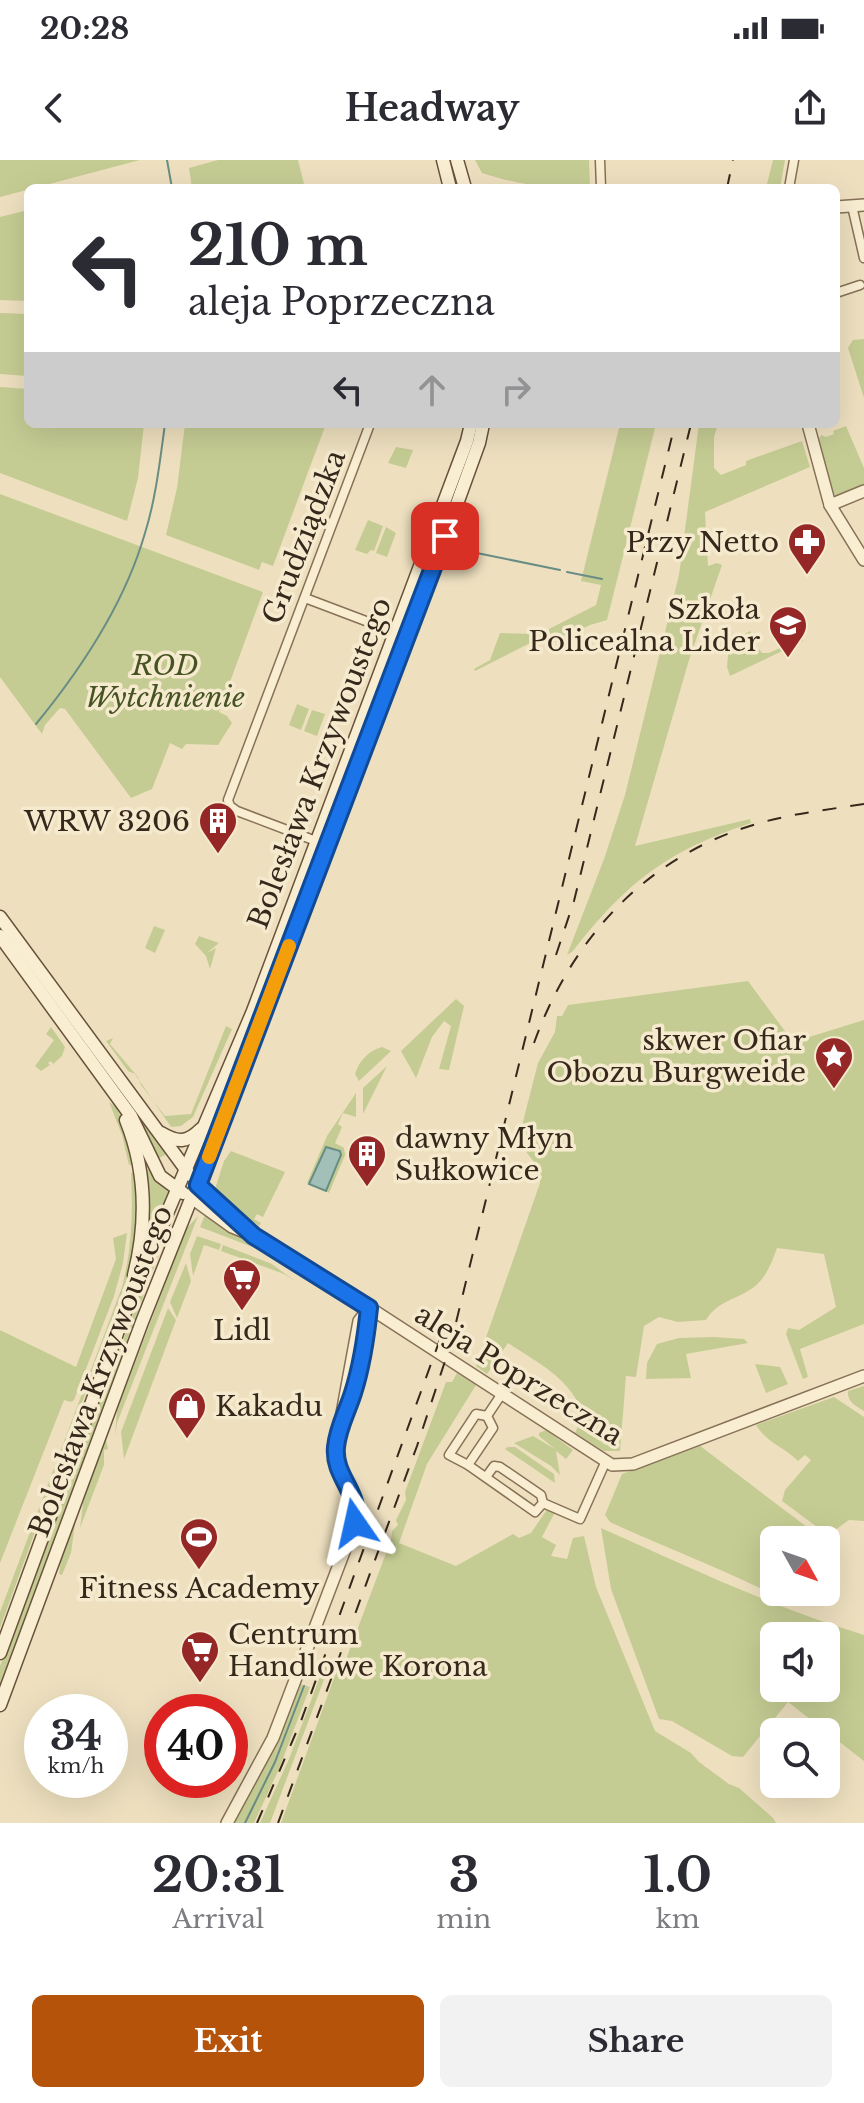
<!DOCTYPE html>
<html lang="en">
<head>
<meta charset="utf-8">
<style>
	:root { --surface:#fff; --page:#f2f2f3; --text:#2b2b33; --muted:#7c7c81; --accent:#b45309 }
	body { margin:0; font-family:"Libre Baskerville",serif; background:var(--page); color:var(--text); height:100vh; display:flex; flex-direction:column; font-size:30px; white-space:nowrap }
	* { box-sizing:border-box; margin:0 }
	p { font-size:26px; color:var(--muted) }
	.icon { flex:none; width:44px; height:44px; fill:none; stroke:currentColor; stroke-width:2; stroke-linecap:round; stroke-linejoin:round }
	.map { position:relative; height:1663px; overflow:hidden }
	.details { display:flex; flex-direction:column; background:var(--surface); flex:1 }
	.details>* { flex:none }
	.hud { position:absolute; left:24px; top:24px; width:816px; height:244px; border-radius:12px; box-shadow:0 8px 32px #0002; background:#fff; color:var(--text); overflow:hidden }
	.needle { width:52px; rotate:130deg }
	.tools { position:absolute; left:760px; top:1366px; display:grid; gap:16px }
	.tools a { display:grid; place-items:center; width:80px; height:80px; border-radius:12px; background:var(--surface); box-shadow:0 8px 32px #0002; font-size:40px }
	.speed { position:absolute; left:24px; top:1534px; display:flex; gap:16px; font-size:40px; font-weight:700; text-align:center }
	.speed>* { display:grid; place-content:center; width:104px; height:104px; border-radius:50%; background:var(--surface); box-shadow:0 8px 32px #0002; line-height:1 }
	.speed small { font-size:20px; font-weight:400 }
	.speed .limit { border:12px solid #d22; background:#fff; color:#111 }
	.pin { position:absolute; display:grid; place-items:center; width:68px; height:68px; color:#fff; margin:-34px; border-radius:16px; box-shadow:0 4px 12px #0006 }
	.me { position:absolute; width:88px; margin:-44px; rotate:349deg; stroke-linejoin:round; filter:drop-shadow(0 0 6px #0008) }
	.turn { display:flex; align-items:center; gap:28px; height:168px; padding:0 32px; font-size:36px }
	.turn .icon { width:104px; height:104px; stroke-width:2.5 }
	.turn b { display:block; font-size:56px; line-height:68px }
	.lanes { display:flex; align-items:center; height:76px; padding:0 32px; background:#0003; justify-content:center; gap:40px; direction:ltr }
	.lanes .off { opacity:.35 }
	.eta { display:flex; justify-content:space-evenly; align-items:center; height:136px; text-align:center }
	.eta b { font-size:48px; font-weight:700; line-height:56px }
	.primary-button { display:flex; gap:16px; margin-top:auto; padding:16px 32px }
	.primary-button a { flex:1; height:92px; border-radius:12px; background:var(--accent); color:#fff; font-size:32px; font-weight:700; line-height:92px; text-align:center }
	.primary-button a+a { background:var(--page); color:var(--text) }
	.status { display:flex; justify-content:space-between; align-items:center; height:56px; padding:0 40px; background:var(--surface); direction:ltr }
	.status svg { height:22px; fill:currentColor }
	header { display:flex; justify-content:space-between; align-items:center; height:104px; padding:0 32px; background:var(--surface); font-size:36px; font-weight:700 }
	.map>svg:first-child { display:block }
	.green { fill:#c5cc93; fill-rule:evenodd }
	.water { fill:#a2c0b7; stroke:#698d85; stroke-width:2 }
	.lines { fill:none; stroke-linecap:round; stroke-linejoin:round }
	.stream { stroke:#698d85; stroke-width:2 }
	.minor-casing { stroke:#877157; stroke-width:11 }
	.tertiary-casing { stroke:#877157; stroke-width:14 }
	.secondary-casing { stroke:#68523b; stroke-width:15 }
	.minor { stroke:#f9eed2; stroke-width:8 }
	.tertiary { stroke:#f9eed2; stroke-width:11 }
	.secondary { stroke:#f9eed2; stroke-width:12 }
	.rail { stroke:#36291c; stroke-width:2; stroke-dasharray:14 14; stroke-linecap:butt }
	.route-casing { stroke:#114b97; stroke-width:20 }
	.route { stroke:#1a73e8; stroke-width:14 }
	.slow { stroke:#f59e0b; stroke-width:14 }
	.labels { text-anchor:middle; dominant-baseline:central; stroke-width:7; stroke-linejoin:round; paint-order:stroke }
	.street-label { font-size:28px; fill:#36291c; stroke:#f5eace }
	.poi-label { font-size:28px; fill:#36291c; stroke:#f5eace; text-anchor:end }
	.park-label { font-size:28px; font-style:italic; fill:#465322; stroke:#f5eace }
</style>
</head>
<body>
<div class="status"><b>20:28</b><svg viewBox="0 0 49 12"><path d="M0 12V9h3v3zM5 12V6h3v6zM10 12V3h3v9zM15 12V0h3v12zM26 1h20v11H26zM47 4h2v5h-2z"/></svg></div>
<header><svg class="icon" aria-label="back" viewBox="0 0 24 24"><path d="M15 5l-7 7 7 7"/></svg>Headway<svg class="icon" aria-label="share" viewBox="0 0 24 24"><path d="M12 15V3M7 8l5-5 5 5M5 13v7h14v-7"/></svg></header>
<div class="map">
<svg width="864" height="1663" viewBox="0 0 864 1663">
	<rect width="100%" height="100%" fill="#eee0bf"/>
	<g class="green">
		<polygon points="0,0 140,0 0,37"/>
		<polygon points="218,0 298,0 305,28 192,28 189,8"/>
		<path d="M475,0H589L590,28C548,28 523,26 482,13Z"/>
		<polygon points="773,0 785,0 780,28 766,28"/>
		<polygon points="28,50 28,141 0,140 0,57"/>
		<polygon points="0,153 28,154 28,216 0,214"/>
		<polygon points="864,179 864,238 848,188 853,180"/>
		<polygon points="0,227 28,229 28,264 144,264 138,318 127,361 0,313"/>
		<polygon points="185,264 326,264 273,406 262,402 259,410 166,375 177,328"/>
		<polygon points="620,264 656,264 607,460 590,465 548,485 549,469 596,445 601,425 581,421"/>
		<path d="M699,264H718L714,277V308L721,315L746,305V301L802,281L810,307L705,352L708,406L717,403L722,405L689,500L635,686L750,659L751,663C667,691 627,722 573,791L567,795L604,699L625,635L679,415Z"/>
		<polygon points="846,266 864,308 864,324 840,337 832,333 817,283 821,275 826,277 834,274 833,271"/>
		<polygon points="396,287 413,290 406,308 388,303"/>
		<polygon points="0,334 263,432 219,552 227,556 232,563 218,585 186,584 182,589 170,583 152,629 131,638 65,549 60,548 45,565 42,574 0,517"/>
		<polygon points="368,360 383,366 374,391 371,390 367,394 355,390"/>
		<polygon points="386,367 396,373 387,397 376,393"/>
		<polygon points="542,471 542,477 475,511 474,509 490,500 500,473 534,474"/>
		<polygon points="750,471 753,476 752,480 762,493 769,493 802,478 803,481 730,516 727,507 729,484"/>
		<polygon points="297,544 309,549 301,570 289,565"/>
		<polygon points="312,550 325,554 317,576 304,571"/>
		<polygon points="154,766 165,770 155,793 145,788"/>
		<polygon points="199,776 219,783 207,793 216,788 210,809 206,796 195,784"/>
		<path d="M748,821L793,882L864,860V1164L800,1189L808,1217L803,1219L786,1174L788,1168L799,1170L836,1147L824,1094L777,1088C772,1102 766,1118 754,1127C737,1140 718,1140 706,1160L678,1162L659,1157L644,1166L636,1217L626,1216L620,1291H604L575,1273L583,1255C572,1219 538,1203 508,1183L487,1214L476,1206L540,1023V1010L518,981L538,903L555,872L557,856H562L568,845Z"/>
		<polygon points="456,839 464,846 449,910 439,909 451,866 444,861 432,877 416,918 401,891"/>
		<polygon points="226,866 232,869 193,957 181,966 171,967 135,914 128,911 106,881 113,878 110,884 138,917 141,925 165,956 191,954"/>
		<polygon points="51,867 65,887 62,896 53,904 51,901 48,903 50,905 41,911 35,906 54,880 46,874"/>
		<polygon points="80,873 169,993 157,999 129,943 79,875"/>
		<path d="M382,887L391,891L359,921L355,914C359,901 368,891 382,887Z"/>
		<polygon points="387,906 363,954 363,928"/>
		<polygon points="356,933 356,957 343,953 338,964 342,967 335,983 344,988 345,995 329,1033 326,1031 341,995 326,987 309,1024 307,1023 327,976"/>
		<polygon points="109,942 116,947 120,955 135,1004 129,1005 122,975"/>
		<polygon points="231,991 285,1012 263,1057 257,1054 254,1059 261,1063 259,1066 235,1048 215,1029 224,1001"/>
		<polygon points="153,1009 170,1030 144,1102 144,1011"/>
		<path d="M136,1012L139,1053L130,1111L0,1468V1452L122,1127C132,1089 133,1052 131,1013Z"/>
		<polygon points="178,1043 122,1194 106,1250 0,1535 0,1506 173,1048"/>
		<polygon points="205,1055 255,1083 299,1116 255,1088 200,1067"/>
		<polygon points="198,1056 117,1263 115,1276 117,1250 186,1069"/>
		<polygon points="127,1073 123,1103 114,1136 74,1240 71,1242 64,1240 0,1403 0,1170 76,1207 116,1099 113,1078"/>
		<polygon points="197,1076 221,1084 219,1090 204,1085 193,1116 190,1094"/>
		<polygon points="223,1085 272,1104 295,1121 284,1114 221,1091"/>
		<polygon points="186,1103 191,1121 177,1158 170,1142"/>
		<polygon points="168,1148 176,1160 124,1299 121,1272"/>
		<polygon points="714,1177 744,1179 748,1183 686,1194 691,1218 646,1219 647,1203 657,1184 679,1178"/>
		<polygon points="755,1204 780,1207 788,1224 766,1233"/>
		<polygon points="457,1213 476,1225 427,1304 399,1383 456,1406 513,1374 519,1378 531,1373 548,1348 555,1352 542,1377 556,1385 551,1396 567,1399 573,1378 584,1376 596,1427 655,1571 691,1593 699,1602 729,1624 739,1628 773,1658 776,1663 281,1663 337,1510 342,1510 391,1380 392,1371 398,1365 396,1360 406,1340 405,1332 446,1222 452,1222"/>
		<path d="M864,1226V1251C856,1246 847,1242 848,1231Z"/>
		<path d="M834,1237L864,1257V1361L849,1360L828,1375L782,1341L785,1330L811,1300L805,1295L798,1301C784,1287 767,1283 756,1265Z"/>
		<polygon points="546,1270 573,1290 566,1299 556,1291 560,1315 551,1306 514,1283 533,1276 555,1289 539,1276 539,1273"/>
		<polygon points="106,1279 108,1289 104,1290 104,1305 80,1368 84,1336"/>
		<path d="M699,1285L824,1380H774V1429L764,1430C713,1405 661,1386 610,1362L605,1355L622,1314Z"/>
		<polygon points="508,1287 515,1287 554,1314 555,1323 505,1289"/>
		<polygon points="76,1357 71,1393 62,1415 59,1414 61,1397"/>
		<path d="M601,1368C687,1406 774,1448 864,1475V1601L788,1542L743,1597L732,1596L672,1561L659,1559L611,1429ZM826,1476V1528H774V1476Z"/>
		<polygon points="324,1506 328,1508 325,1517 270,1663 260,1663 289,1599"/>
		<polygon points="300,1524 310,1527 279,1609 254,1663 233,1663 268,1601"/>
	</g>
	<polygon class="water" points="326,987 340,991 341,995 326,1031 309,1024"/>
	<g class="lines">
		<g class="stream">
			<polyline points="167,0 172,28"/>
			<polyline points="462,390 560,410"/>
			<polyline points="567,412 602,419"/>
			<path d="M36,564C82,508 125,443 145,373C156,338 160,300 165,264"/>
			<polyline points="245,1663 275,1602 304,1526"/>
		</g>
		<defs>
			<g id="minor">
				<polyline points="600,0 601,28"/>
				<polyline points="789,28 794,0"/>
				<polyline points="852,46 864,98"/>
				<polyline points="836,133 860,125"/>
				<polyline points="305,438 408,477"/>
				<polyline points="316,681 237,651 230,646 228,640 370,264"/>
				<polyline points="468,1305 449,1295 476,1254 487,1256"/>
				<polyline points="486,1317 494,1306 500,1307 541,1335 543,1343 535,1352 468,1305 493,1268 487,1256 501,1235"/>
				<polyline points="543,1343 580,1359 605,1303"/>
			</g>
			<g id="tertiary">
				<polyline points="836,47 864,45"/>
				<polyline points="808,264 830,345 864,400"/>
				<polyline points="830,345 864,331"/>
				<polyline points="198,1025 251,1073"/>
				<polyline points="193,1039 232,1067 254,1076 376,1152 612,1305 633,1304 864,1216"/>
				<polyline points="347,1248 368,1171 369,1148"/>
				<polyline points="227,1663 273,1578 355,1363 356,1344 340,1311 336,1286 359,1161 369,1148"/>
			</g>
			<g id="secondary">
				<polyline points="443,0 450,28"/>
				<polyline points="457,0 465,28"/>
				<polyline points="0,757 190,1015"/>
				<polyline points="0,776 131,956 160,1016 183,1033"/>
				<path d="M126,960C146,1010 147,1064 134,1115"/>
				<path d="M161,973C178,983 187,983 201,969"/>
				<polyline points="0,1493 123,1157 253,851 467,281 471,264"/>
				<polyline points="0,1545 142,1162 236,926 416,457 479,283 483,264"/>
			</g>
		</defs>
		<use href="#minor" class="minor-casing"/>
		<use href="#tertiary" class="tertiary-casing"/>
		<use href="#secondary" class="secondary-casing"/>
		<use href="#minor" class="minor"/>
		<use href="#tertiary" class="tertiary"/>
		<use href="#secondary" class="secondary"/>
		<g class="rail">
			<polyline points="727,28 733,0"/>
			<polyline points="556,795 574,741 691,264"/>
			<path d="M534,883C571,780 644,699 750,666C787,654 826,650 864,644"/>
			<polyline points="257,1663 301,1561 443,1171"/>
			<polyline points="278,1663 417,1286 451,1183 675,264"/>
		</g>
	</g>
	<g class="lines">
		<defs>
			<path id="route" d="M355,1363C361,1332 333,1317 336,1287C338,1267 347,1252 353,1233C362,1205 366,1177 369,1148L254,1076L198,1025L445,376"/>
		</defs>
		<use href="#route" class="route-casing"/>
		<use href="#route" class="route"/>
		<polyline class="slow" points="209,997 289,786"/>
	</g>
	<defs>
		<symbol id="pharmacy-pin" viewBox="-11 -11 22 30"><path d="M0 17L-7.5 6A9.5 9.5 0 1 1 7.5 6Z" fill="#962727" stroke="#f5eace"/><path d="M-2-6h4v4h4v4h-4v4h-4v-4h-4v-4h4Z" fill="#fff"/></symbol>
		<symbol id="university-pin" viewBox="-11 -11 22 30"><path d="M0 17L-7.5 6A9.5 9.5 0 1 1 7.5 6Z" fill="#962727" stroke="#f5eace"/><path d="M0-5L7-2L0 1L-7-2ZM-4 1L0 2.5L4 1V4Q0 6-4 4Z" fill="#fff"/></symbol>
		<symbol id="building-pin" viewBox="-11 -11 22 30"><path d="M0 17L-7.5 6A9.5 9.5 0 1 1 7.5 6Z" fill="#962727" stroke="#f5eace"/><path d="M-4-6H4V6H1V3H-1V6H-4ZM-2.5-4.3h1.7v1.8h-1.7ZM.8-4.3h1.7v1.8H.8ZM-2.5-1h1.7V.8h-1.7ZM.8-1h1.7V.8H.8Z" fill="#fff"/></symbol>
		<symbol id="sight-pin" viewBox="-11 -11 22 30"><path d="M0 17L-7.5 6A9.5 9.5 0 1 1 7.5 6Z" fill="#962727" stroke="#f5eace"/><path d="M0-6L1.8-2.2L6-1.7L2.9 1.2L3.7 5.4L0 3.3L-3.7 5.4L-2.9 1.2L-6-1.7L-1.8-2.2Z" fill="#fff"/></symbol>
		<symbol id="supermarket-pin" viewBox="-11 -11 22 30"><path d="M0 17L-7.5 6A9.5 9.5 0 1 1 7.5 6Z" fill="#962727" stroke="#f5eace"/><path d="M-6-5.5h2.5l.6 2H6L4.5 2H-2.5L-4.4-4H-6ZM-1.5 3.2a1.3 1.3 0 1 0 .1 0ZM3 3.2a1.3 1.3 0 1 0 .1 0Z" fill="#fff"/></symbol>
		<symbol id="shop-pin" viewBox="-11 -11 22 30"><path d="M0 17L-7.5 6A9.5 9.5 0 1 1 7.5 6Z" fill="#962727" stroke="#f5eace"/><path d="M-5-2.5h2.3a2.7 3.5 0 0 1 5.4 0H5L5.5 6h-11ZM-1.5-2.5h3a1.5 2.3 0 0 0-3 0Z" fill="#fff"/></symbol>
		<symbol id="stadium-pin" viewBox="-11 -11 22 30"><path d="M0 17L-7.5 6A9.5 9.5 0 1 1 7.5 6Z" fill="#962727" stroke="#f5eace"/><path d="M0-5a6.5 5 0 1 0 0 10a6.5 5 0 1 0 0-10ZM-3.5-1.8h7v3.6h-7Z" fill="#fff"/></symbol>
	</defs>
	<g fill-rule="evenodd">
		<use href="#pharmacy-pin" x="785" y="360" width="44" height="60"/>
		<use href="#university-pin" x="766" y="443" width="44" height="60"/>
		<use href="#building-pin" x="196" y="639" width="44" height="60"/>
		<use href="#sight-pin" x="812" y="874" width="44" height="60"/>
		<use href="#building-pin" x="345" y="972" width="44" height="60"/>
		<use href="#supermarket-pin" x="220" y="1096" width="44" height="60"/>
		<use href="#shop-pin" x="165" y="1224" width="44" height="60"/>
		<use href="#stadium-pin" x="177" y="1355" width="44" height="60"/>
		<use href="#supermarket-pin" x="178" y="1468" width="44" height="60"/>
	</g>
	<g class="labels">
		<g class="street-label">
			<text transform="translate(304 377) rotate(-69)">Grudziądzka</text>
			<text transform="translate(320 603) rotate(-69)">Bolesława Krzywoustego</text>
			<text transform="translate(101 1211) rotate(-69)">Bolesława Krzywoustego</text>
			<text transform="translate(519 1215) rotate(32)">aleja Poprzeczna</text>
		</g>
		<g class="poi-label">
			<text x="779" y="382">Przy Netto</text>
			<text x="760" y="449">Szkoła<tspan x="760" dy="32">Policealna Lider</tspan></text>
			<text x="190" y="661">WRW 3206</text>
			<text x="806" y="880">skwer Ofiar<tspan x="806" dy="32">Obozu Burgweide</tspan></text>
			<text x="395" y="978" text-anchor="start">dawny Młyn<tspan x="395" dy="32">Sułkowice</tspan></text>
			<text x="242" y="1170" text-anchor="middle">Lidl</text>
			<text x="215" y="1246" text-anchor="start">Kakadu</text>
			<text x="199" y="1428" text-anchor="middle">Fitness Academy</text>
			<text x="228" y="1474" text-anchor="start">Centrum<tspan x="228" dy="32">Handlowe Korona</tspan></text>
		</g>
		<g class="park-label">
			<text x="165" y="505">ROD<tspan x="165" dy="32">Wytchnienie</tspan></text>
		</g>
	</g>
</svg>
<div class="tools">
<a><svg class="needle" viewBox="-14 -14 28 28"><path d="M0-13l5 13h-10z" fill="#e53935"/><path d="M0 13l5-13h-10z" fill="#7c7c81"/></svg></a>
<a><svg class="icon" aria-label="sound" viewBox="0 0 24 24"><path d="M4 9h4l5-4v14l-5-4H4zM17 9q2 3 0 6"/></svg></a>
<a><svg class="icon" aria-label="search" viewBox="0 0 24 24"><circle cx="10" cy="10" r="6"/><path d="M15 15l6 6"/></svg></a>
</div>
<div class="speed"><div>34<small>km/h</small></div><div class="limit">40</div></div>
<div class="pin" style="left:445px;top:376px;background:#d93025"><svg class="icon" aria-label="arrive" viewBox="0 0 24 24"><path d="M6 21V4h12l-3 4 3 4H6"/></svg></div>
<svg class="me" style="left:355px;top:1363px" viewBox="-20 -20 40 40"><path d="M0-17L14 15 0 8-14 15z" fill="#1a73e8" stroke="#fff" stroke-width="4"/></svg>
<div class="hud">
<div class="turn"><svg class="icon" aria-label="left" viewBox="0 0 24 24"><path d="M17 20v-9H6M10 6l-5 5 5 5"/></svg><div><b>210 m</b>aleja Poprzeczna</div></div>
<div class="lanes"><svg class="icon" aria-label="left" viewBox="0 0 24 24"><path d="M17 20v-9H6M10 6l-5 5 5 5"/></svg><svg class="icon off" aria-label="ahead" viewBox="0 0 24 24"><path d="M12 20V5M6 11l6-6 6 6"/></svg><svg class="icon off" aria-label="right" viewBox="0 0 24 24"><path d="M7 20v-9h11M14 6l5 5-5 5"/></svg></div>
</div>
</div>
<section class="details">
<div class="eta">
<div><b>20:31</b><p>Arrival</p></div>
<div><b>3</b><p>min</p></div>
<div><b>1.0</b><p>km</p></div>
</div>
<div class="primary-button"><a>Exit</a><a>Share</a></div>
</section>
</body>
</html>
